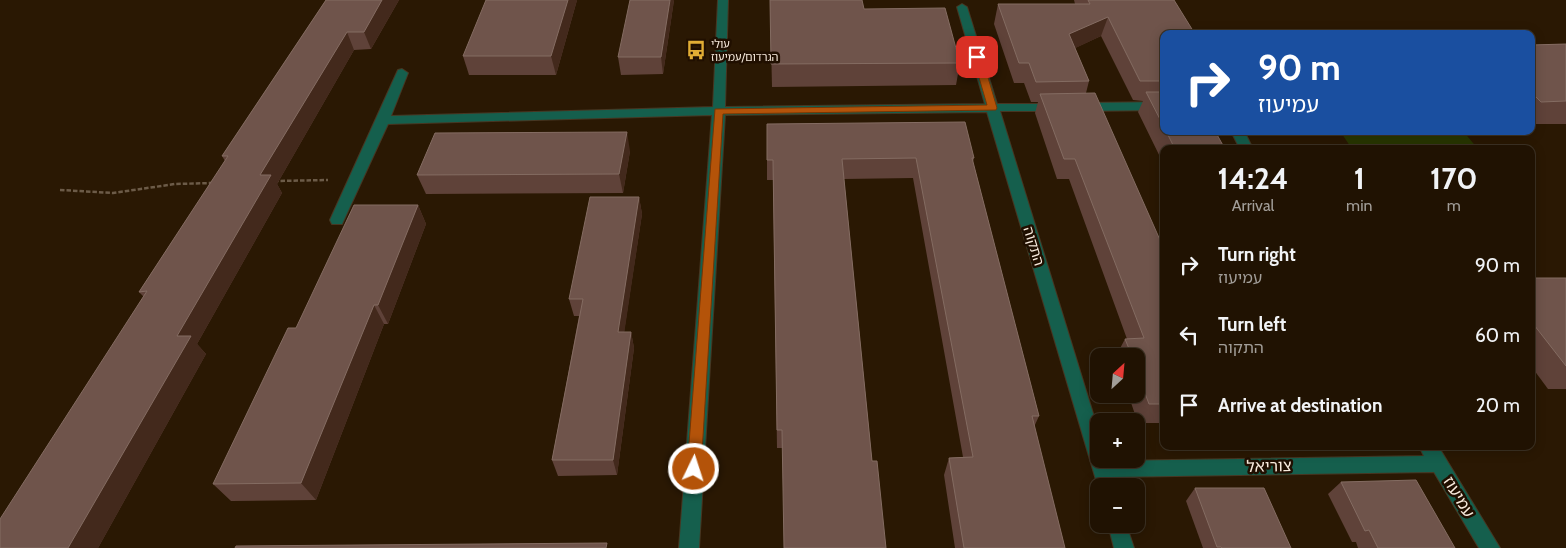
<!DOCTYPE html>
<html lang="en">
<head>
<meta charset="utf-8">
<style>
	:root { --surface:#201202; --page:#281b0c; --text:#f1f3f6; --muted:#a29e99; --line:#3d3224 }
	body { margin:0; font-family:Cabin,"Noto Sans Hebrew",sans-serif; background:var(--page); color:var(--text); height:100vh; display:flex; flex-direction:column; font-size:19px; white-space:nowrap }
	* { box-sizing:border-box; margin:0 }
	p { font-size:16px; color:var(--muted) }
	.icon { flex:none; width:28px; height:28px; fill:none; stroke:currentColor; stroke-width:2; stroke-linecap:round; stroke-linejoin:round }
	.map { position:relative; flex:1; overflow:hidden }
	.side { position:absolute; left:1160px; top:145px; width:375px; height:305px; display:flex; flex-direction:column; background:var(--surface); border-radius:10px; box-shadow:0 2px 12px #0003,0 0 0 1px var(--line) }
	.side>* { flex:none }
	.guide { position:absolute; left:1160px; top:30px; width:375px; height:105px; border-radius:10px; box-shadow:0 2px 12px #0003,0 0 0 1px var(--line); background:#1a4fa0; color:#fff; overflow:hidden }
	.needle { width:32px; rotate:26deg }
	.buttons { position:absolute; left:1090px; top:348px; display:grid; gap:10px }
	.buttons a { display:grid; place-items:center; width:55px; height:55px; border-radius:10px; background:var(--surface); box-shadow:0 2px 12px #0003,0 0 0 1px var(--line); font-size:25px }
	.pin { position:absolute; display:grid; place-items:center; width:42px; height:42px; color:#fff; margin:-21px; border-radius:10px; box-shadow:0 2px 8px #0006 }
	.me { position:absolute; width:55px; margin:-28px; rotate:4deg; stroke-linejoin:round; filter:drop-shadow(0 0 4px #0008) }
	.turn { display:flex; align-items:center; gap:18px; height:105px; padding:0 15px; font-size:22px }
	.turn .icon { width:65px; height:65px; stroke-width:2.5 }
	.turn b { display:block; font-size:35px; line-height:42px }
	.eta { display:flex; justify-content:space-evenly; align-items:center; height:85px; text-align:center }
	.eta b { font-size:30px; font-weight:800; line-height:35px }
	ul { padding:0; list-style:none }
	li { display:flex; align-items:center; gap:15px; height:70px; padding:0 15px }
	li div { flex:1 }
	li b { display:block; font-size:19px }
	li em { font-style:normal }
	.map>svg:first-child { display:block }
	.green { fill:#293700 }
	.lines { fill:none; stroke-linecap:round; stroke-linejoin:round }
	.minor-casing { stroke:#473622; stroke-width:2 }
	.path { stroke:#6c5b48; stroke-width:2.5; stroke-dasharray:4.5 2; stroke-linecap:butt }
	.minor { fill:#155f4d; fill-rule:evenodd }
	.wall { fill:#5f4239 }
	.shaded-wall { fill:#43291c }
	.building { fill:#6f544b; stroke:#846c62 }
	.route { fill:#b45309; stroke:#753606 }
	.labels { text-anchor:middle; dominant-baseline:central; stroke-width:5; stroke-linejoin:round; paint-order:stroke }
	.far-poi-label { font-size:11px; fill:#f8ebdd; stroke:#200f00; text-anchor:start }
	.street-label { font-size:14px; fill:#f8ebdd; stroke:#200f00 }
	.near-street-label { font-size:16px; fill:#f8ebdd; stroke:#200f00 }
</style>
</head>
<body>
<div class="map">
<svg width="1566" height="548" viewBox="0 0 1566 548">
	<rect width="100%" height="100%" fill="#2a1803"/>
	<polygon class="green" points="1340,131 1463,131 1478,149 1352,149"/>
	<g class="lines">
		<defs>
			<g id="minor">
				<polygon points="718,0 728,0 725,107 985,104 957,7 962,4 967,7 997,104 1060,104 1062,107 1056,111 1000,111 1099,433 1099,459 1107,459 1107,461 1424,456 1419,446 1438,446 1500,548 1479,548 1434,472 1112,477 1115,486 1099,486 1099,490 987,112 725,115 699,548 679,548 712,115 388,124 342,224 332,224 330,220 398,70 402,69 408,73 391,116 713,107"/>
				<polygon points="1164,102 1164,110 1082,111 1076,107 1082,103"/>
				<polygon points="1231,131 1244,131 1253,149 1240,149"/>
				<polygon points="1108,524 1126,524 1134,548 1114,548"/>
			</g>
		</defs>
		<use href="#minor" class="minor-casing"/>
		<g class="path">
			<polyline points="274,181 328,180"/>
			<polyline points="60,190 113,193 175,184 213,183"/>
		</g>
		<use href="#minor" class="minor"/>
	</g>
	<g class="wall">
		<polygon points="326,0 399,0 371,49 354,50 277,184 282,193 197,344 206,354 98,548 0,548 144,297 139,292 225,161 222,156"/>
		<polygon points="577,0 556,75 469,75 463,56"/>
		<polygon points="674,0 663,74 621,75 618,57"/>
		<polygon points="770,0 864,9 960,63 956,85 772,87"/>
		<polygon points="1074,0 1174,0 1164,34 1164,131 1215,131 1225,149 1164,149 1164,165 1138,112 1143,101 1133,100 1101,36 1075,48 1089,81 1086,93 1164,249 1164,423 1138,423 1128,394 1136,394 1136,356 1116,356 1125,339 1127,339 1069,179 1057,179 1035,113 1038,102 1031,102 1024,83 1014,83 994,24 998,4 1075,4"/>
		<polygon points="1566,44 1566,124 1531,124 1531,45"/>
		<polygon points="767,124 974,158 973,162 1039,416 1034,427 1065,548 955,548 944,475 949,458 963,457 913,178 844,179 872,461 886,548 782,448 777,448 773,180 767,180"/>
		<polygon points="630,151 623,193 426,194 417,175"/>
		<polygon points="639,197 642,214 624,332 631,332 634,348 617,475 558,476 552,460 579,316 574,316 569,299"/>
		<polygon points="418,205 426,224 388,324 384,324 316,500 231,501 213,484"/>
		<polygon points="1531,278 1566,278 1566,389 1548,389 1531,366"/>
		<polygon points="1341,482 1455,548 1358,548 1356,542 1352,542 1328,494"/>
		<polygon points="1195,488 1291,548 1203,548 1186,501"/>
	</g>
	<g class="shaded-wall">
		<polygon points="382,0 399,0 371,49 364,32"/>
		<polygon points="568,0 577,0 556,75 551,56"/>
		<polygon points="670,0 674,0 663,74 661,57"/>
		<polygon points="1108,17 1101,36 1063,54 1069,34"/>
		<polygon points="347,32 354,50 277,184 282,193 197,344 206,354 98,548 68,548 177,336 260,175"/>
		<polygon points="627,132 630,151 623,193 619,174"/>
		<polygon points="639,197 642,214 622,348 618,332"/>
		<polygon points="418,205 426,224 388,324 378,305"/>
		<polygon points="374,305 384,324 316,500 301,483"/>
		<polygon points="631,332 634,348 617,475 613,460"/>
	</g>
	<g class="building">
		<polygon points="326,0 382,0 364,32 347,32 260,175 271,175 177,336 191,336 68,548 0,548 0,519 147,291 139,292 228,156 222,156"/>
		<polygon points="486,0 568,0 551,56 463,56"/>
		<polygon points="630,0 670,0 661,57 618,57"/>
		<polygon points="770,0 862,0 864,9 945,8 960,63 771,64"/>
		<polygon points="1088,0 1174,0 1195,34 1164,34 1164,81 1140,81 1108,17 1069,34 1089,81 1036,82 1029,63 1019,63 998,4 1090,4"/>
		<polygon points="1566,44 1566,101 1541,102 1531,92 1531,45"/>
		<polygon points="1146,92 1164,92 1164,127"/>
		<polygon points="1095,93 1164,249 1164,404 1149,404 1136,369 1136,356 1132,356 1125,339 1144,338 1075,159 1064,159 1040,94"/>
		<polygon points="965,122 974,158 972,158 1039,416 1032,416 1065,548 964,548 949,458 973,457 916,158 842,159 872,461 877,461 886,548 784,548 782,430 777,430 773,160 767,160 767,124"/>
		<polygon points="1166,131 1215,131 1225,149 1175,149"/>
		<polygon points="627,132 619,174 417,175 435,133"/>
		<polygon points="590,197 639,197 618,332 631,332 613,460 552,460 583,299 569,299"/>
		<polygon points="354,205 418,205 378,305 374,305 301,483 213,484 288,328 296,328"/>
		<polygon points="1531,278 1566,278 1566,366 1531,321"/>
		<polygon points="1416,480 1455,548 1378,548 1369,530 1365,531 1341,482"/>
		<polygon points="1195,488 1264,488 1291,548 1222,548 1221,547 1217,547"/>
		<polygon points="607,543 606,548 235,548 236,546"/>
	</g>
	<polygon class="route" points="977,55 982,57 997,108 996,110 723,114 701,469 699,473 694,475 689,473 687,469 715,109 987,105 973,57"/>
	<defs>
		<symbol id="bus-bare" viewBox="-9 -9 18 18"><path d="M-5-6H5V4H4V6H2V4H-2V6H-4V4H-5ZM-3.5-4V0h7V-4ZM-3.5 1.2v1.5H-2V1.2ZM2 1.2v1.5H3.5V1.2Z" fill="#e2ae34" stroke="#200f00" stroke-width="2.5" paint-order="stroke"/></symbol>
	</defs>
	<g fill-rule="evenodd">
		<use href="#bus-bare" x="682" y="36" width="28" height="28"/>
	</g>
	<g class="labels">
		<g class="far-poi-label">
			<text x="711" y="44">עולי<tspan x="711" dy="13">הגרדום/עמיעוז</tspan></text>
		</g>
		<g class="street-label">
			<text transform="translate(1034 246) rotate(73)">התקוה</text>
		</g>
		<g class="near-street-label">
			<text transform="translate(1269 466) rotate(-1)">צוריאל</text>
			<text transform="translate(1459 497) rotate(59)">עמיעוז</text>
		</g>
	</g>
</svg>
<div class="buttons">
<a><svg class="needle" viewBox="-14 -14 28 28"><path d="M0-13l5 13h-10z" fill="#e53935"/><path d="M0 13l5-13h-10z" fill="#a29e99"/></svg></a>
<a>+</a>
<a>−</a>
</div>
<div class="pin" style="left:977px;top:57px;background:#d93025"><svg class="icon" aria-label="arrive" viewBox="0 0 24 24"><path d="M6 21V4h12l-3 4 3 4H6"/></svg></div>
<svg class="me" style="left:694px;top:469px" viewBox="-20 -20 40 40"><circle r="17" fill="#b45309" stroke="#fff" stroke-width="3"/><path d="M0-11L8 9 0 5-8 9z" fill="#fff"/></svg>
<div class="guide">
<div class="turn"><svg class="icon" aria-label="right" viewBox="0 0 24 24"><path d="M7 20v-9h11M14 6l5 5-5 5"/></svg><div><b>90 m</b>עמיעוז</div></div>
</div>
<section class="side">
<div class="eta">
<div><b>14:24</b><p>Arrival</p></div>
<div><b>1</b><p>min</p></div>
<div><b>170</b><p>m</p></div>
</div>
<ul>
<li><svg class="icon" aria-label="right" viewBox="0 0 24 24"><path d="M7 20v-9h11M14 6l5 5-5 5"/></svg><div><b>Turn right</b><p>עמיעוז</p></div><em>90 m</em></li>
<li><svg class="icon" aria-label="left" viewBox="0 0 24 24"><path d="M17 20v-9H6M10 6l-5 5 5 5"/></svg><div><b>Turn left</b><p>התקוה</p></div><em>60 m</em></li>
<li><svg class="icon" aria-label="arrive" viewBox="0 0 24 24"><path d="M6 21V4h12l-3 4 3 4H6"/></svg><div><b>Arrive at destination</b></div><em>20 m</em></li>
</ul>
</section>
</div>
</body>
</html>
